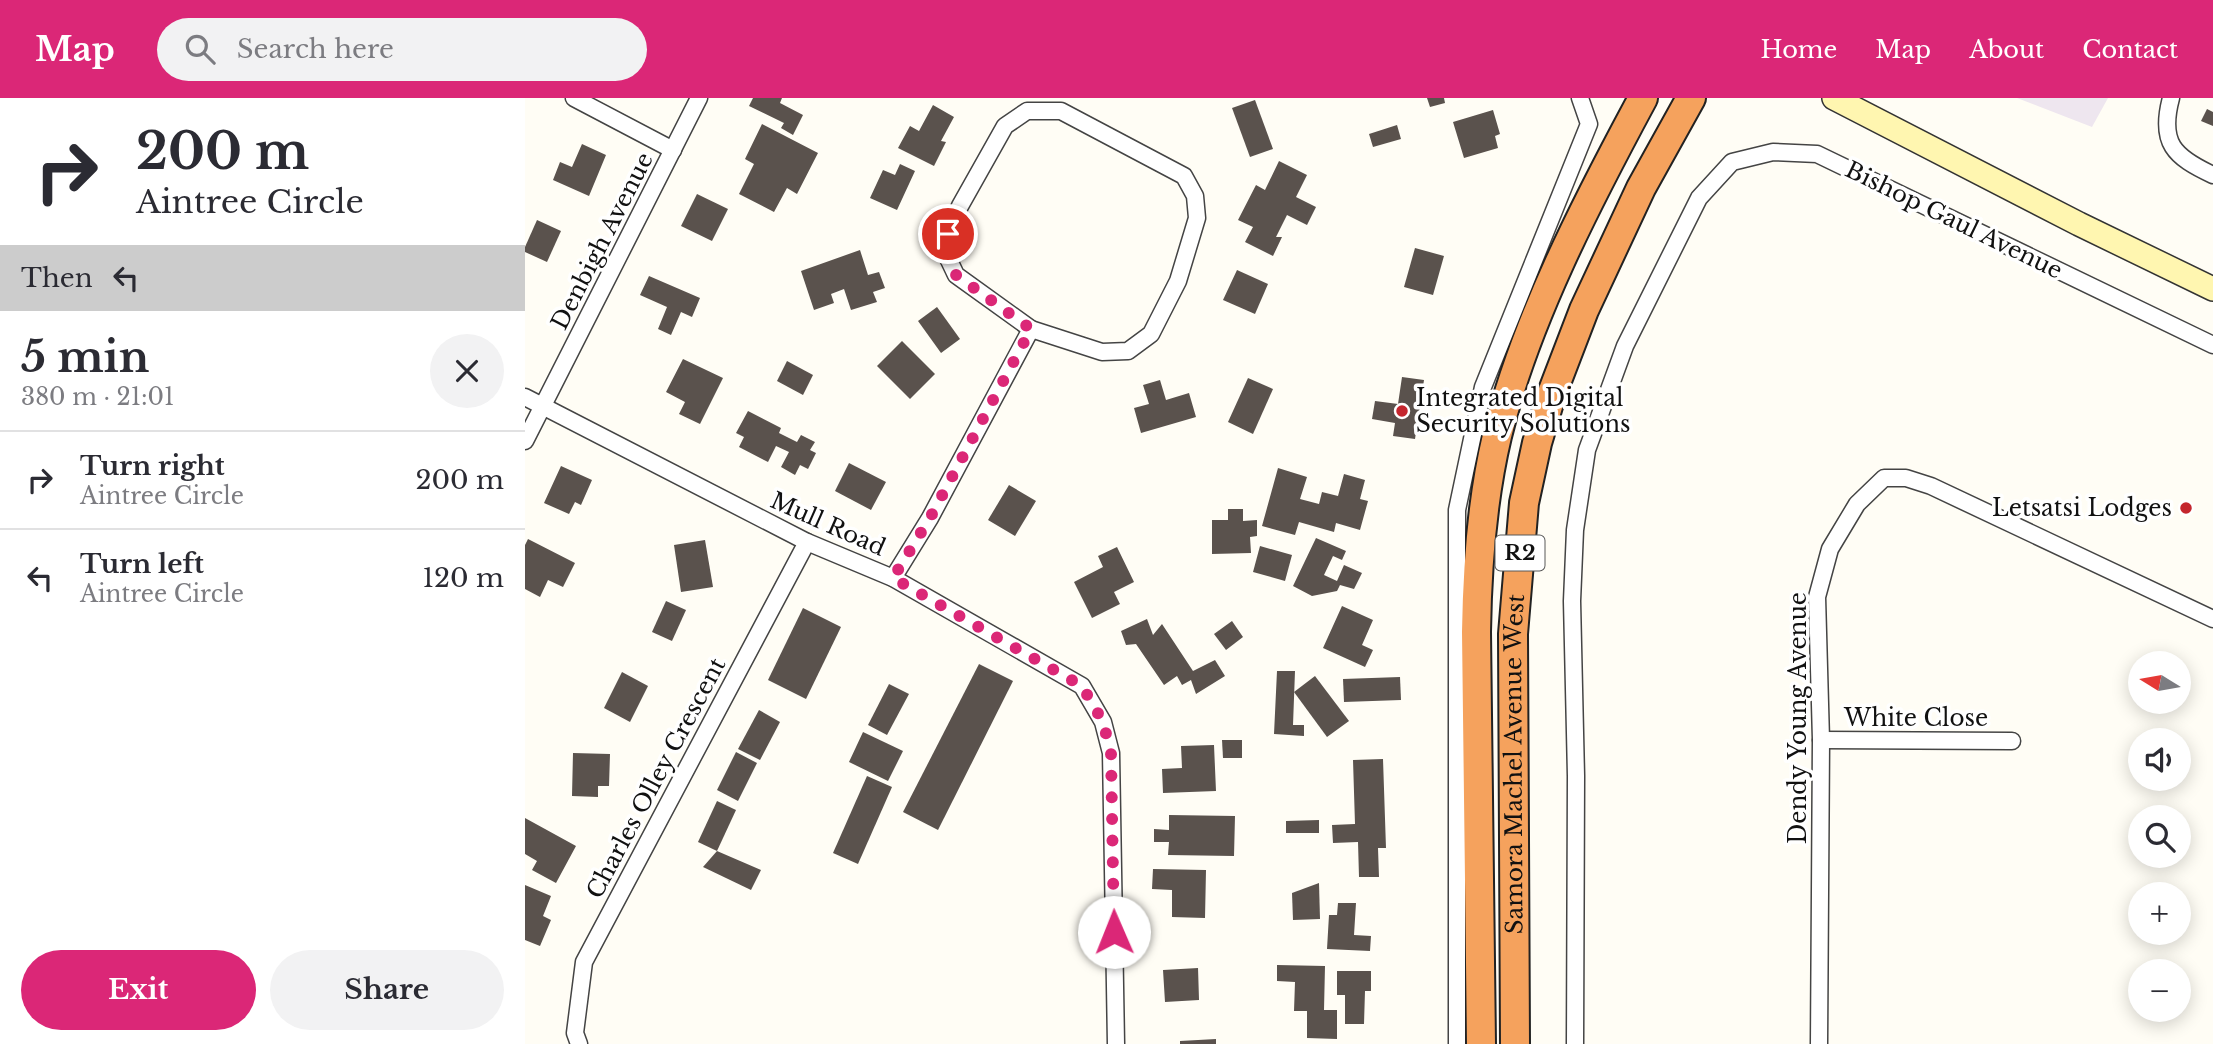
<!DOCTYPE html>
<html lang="en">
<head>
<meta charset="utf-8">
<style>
	:root { --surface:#fff; --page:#f2f2f3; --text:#2b2b33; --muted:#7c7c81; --line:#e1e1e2; --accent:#db2777 }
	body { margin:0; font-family:"Libre Baskerville",serif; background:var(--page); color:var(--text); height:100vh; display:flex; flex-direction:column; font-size:26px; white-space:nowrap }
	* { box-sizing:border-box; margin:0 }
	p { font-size:23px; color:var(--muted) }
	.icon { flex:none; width:38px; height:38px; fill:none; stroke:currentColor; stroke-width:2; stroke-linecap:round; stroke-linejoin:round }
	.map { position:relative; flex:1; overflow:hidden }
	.panel { display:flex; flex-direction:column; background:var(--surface); width:525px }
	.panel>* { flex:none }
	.guide { background:#fff; color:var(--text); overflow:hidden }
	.needle { width:46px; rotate:281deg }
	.controls { position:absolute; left:1603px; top:553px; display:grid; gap:14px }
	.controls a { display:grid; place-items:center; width:63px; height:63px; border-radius:50%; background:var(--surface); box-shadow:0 4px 18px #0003; font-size:35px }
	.pin { position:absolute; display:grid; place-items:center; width:60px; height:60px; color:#fff; margin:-30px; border:4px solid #fff; border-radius:50%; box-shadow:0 2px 7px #0007 }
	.me { position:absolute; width:77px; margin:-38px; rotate:359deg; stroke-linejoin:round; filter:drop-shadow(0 0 5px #0008) }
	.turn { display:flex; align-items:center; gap:24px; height:147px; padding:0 21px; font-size:32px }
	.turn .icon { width:91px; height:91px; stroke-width:2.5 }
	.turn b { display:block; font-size:49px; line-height:60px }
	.then { display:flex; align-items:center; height:66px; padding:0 21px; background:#0003; gap:14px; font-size:26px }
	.round { display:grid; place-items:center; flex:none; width:74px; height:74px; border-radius:37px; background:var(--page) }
	.summary { display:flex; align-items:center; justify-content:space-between; height:119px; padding:0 21px }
	h1 { font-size:42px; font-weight:700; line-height:52px }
	.cta { display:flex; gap:14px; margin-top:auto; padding:14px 21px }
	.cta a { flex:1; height:80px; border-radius:42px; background:var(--accent); color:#fff; font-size:28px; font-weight:700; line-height:80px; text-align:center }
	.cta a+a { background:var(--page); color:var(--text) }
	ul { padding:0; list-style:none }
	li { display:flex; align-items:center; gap:21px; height:98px; padding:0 21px; border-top:2px solid var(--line) }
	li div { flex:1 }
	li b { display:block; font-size:26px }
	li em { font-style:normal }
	header { display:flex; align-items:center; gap:42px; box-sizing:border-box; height:98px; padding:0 35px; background:var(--accent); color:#fff }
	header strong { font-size:33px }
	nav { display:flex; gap:38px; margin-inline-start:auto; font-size:24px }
	.search { width:490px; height:63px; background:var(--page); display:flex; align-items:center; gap:18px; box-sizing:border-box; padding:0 24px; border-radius:38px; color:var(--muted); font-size:26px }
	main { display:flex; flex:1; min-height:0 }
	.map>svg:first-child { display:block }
	.industrial { fill:#eee6ef }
	.building { fill:#5a524d }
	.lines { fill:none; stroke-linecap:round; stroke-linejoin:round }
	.street-casing { stroke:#444; stroke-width:19 }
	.secondary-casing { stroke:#333; stroke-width:26 }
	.highway-casing { stroke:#222; stroke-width:32 }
	.street { stroke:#fff; stroke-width:16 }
	.secondary { stroke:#fff6b0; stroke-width:23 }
	.highway { stroke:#f5a25d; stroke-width:28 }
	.route { stroke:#db2777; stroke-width:12; stroke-dasharray:0 21.6 }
	.poi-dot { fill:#c4262e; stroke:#fff; stroke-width:2.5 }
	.labels { text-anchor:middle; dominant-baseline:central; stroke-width:7; stroke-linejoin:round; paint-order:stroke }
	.shield { fill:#fff; stroke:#585858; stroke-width:2 }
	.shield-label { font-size:21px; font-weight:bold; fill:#111 }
	.street-label { font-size:23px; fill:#111; stroke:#fff }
	.poi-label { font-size:23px; fill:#111; stroke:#fff; text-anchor:start }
</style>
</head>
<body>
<header>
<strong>Map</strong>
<div class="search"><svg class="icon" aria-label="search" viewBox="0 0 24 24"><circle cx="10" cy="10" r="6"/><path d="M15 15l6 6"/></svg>Search here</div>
<nav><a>Home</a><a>Map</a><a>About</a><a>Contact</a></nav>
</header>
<main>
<section class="panel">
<div class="guide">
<div class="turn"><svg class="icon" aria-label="right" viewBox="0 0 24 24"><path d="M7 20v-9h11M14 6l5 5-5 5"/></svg><div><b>200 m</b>Aintree Circle</div></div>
<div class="then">Then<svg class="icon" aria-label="left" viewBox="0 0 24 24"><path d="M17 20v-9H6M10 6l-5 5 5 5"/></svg></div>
</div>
<div class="summary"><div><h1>5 min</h1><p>380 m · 21:01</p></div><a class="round"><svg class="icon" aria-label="close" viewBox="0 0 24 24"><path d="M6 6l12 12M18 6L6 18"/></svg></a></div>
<ul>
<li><svg class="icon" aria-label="right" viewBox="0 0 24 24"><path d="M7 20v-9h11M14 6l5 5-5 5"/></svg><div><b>Turn right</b><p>Aintree Circle</p></div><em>200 m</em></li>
<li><svg class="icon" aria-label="left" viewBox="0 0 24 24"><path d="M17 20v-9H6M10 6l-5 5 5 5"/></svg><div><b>Turn left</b><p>Aintree Circle</p></div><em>120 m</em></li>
</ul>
<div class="cta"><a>Exit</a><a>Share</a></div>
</section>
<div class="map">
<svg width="1688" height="946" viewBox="0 0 1688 946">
	<rect width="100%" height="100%" fill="#fffdf5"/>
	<polygon class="industrial" points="1492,0 1583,0 1567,29"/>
	<g class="building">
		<polygon points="228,0 257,0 255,5 278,17 268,37 256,30 259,25 224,8"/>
		<polygon points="902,0 919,0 920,5 905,9"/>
		<polygon points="730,2 748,51 725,59 707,10"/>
		<polygon points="408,7 429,19 416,43 421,44 409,68 373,50 385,28 394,33"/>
		<polygon points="1682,11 1688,14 1688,28 1676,23"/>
		<polygon points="968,12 975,36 970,38 973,50 939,60 928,24"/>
		<polygon points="237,26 293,55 272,96 262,90 249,114 214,96 229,66 220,61"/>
		<polygon points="872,27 876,41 848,49 844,36"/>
		<polygon points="57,46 81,57 64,98 28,82 35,64 47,69"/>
		<polygon points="754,63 782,77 771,99 791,109 782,127 762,117 751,139 757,139 748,158 720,144 728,129 713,122 731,87 740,92"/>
		<polygon points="375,66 390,73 372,112 345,100 358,72 370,77"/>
		<polygon points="172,96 203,111 187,143 156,128"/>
		<polygon points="12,122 36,133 22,164 0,154 0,149"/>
		<polygon points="890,150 919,158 908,197 879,189"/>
		<polygon points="335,152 343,177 354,174 360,190 348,194 352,204 326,212 319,191 306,196 309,205 289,212 276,173"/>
		<polygon points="712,172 743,186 730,216 698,202"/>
		<polygon points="124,178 175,200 167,219 156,214 146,237 133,231 142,209 115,197"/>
		<polygon points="412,209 435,241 416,255 393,223"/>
		<polygon points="377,243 410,276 385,301 352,268"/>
		<polygon points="158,261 198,280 175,326 154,316 160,304 141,294"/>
		<polygon points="262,263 288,277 278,297 252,283"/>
		<polygon points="877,279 899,282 890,341 868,338 870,325 847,321 850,303 873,306"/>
		<polygon points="723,280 748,291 728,336 703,324"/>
		<polygon points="635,282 641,302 664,295 671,319 616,335 609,310 624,306 618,287"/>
		<polygon points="223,313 256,330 254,335 272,344 276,337 290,344 285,352 291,355 283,371 275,367 270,377 256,369 264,354 251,348 243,364 214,349 219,339 211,335"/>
		<polygon points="324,365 361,384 346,412 310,393"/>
		<polygon points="36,368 67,382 56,407 50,404 44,416 19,405"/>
		<polygon points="753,370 782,379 775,401 794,406 797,394 813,398 819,376 840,382 835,401 843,403 835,432 811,425 809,434 774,424 770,437 737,428"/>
		<polygon points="484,387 511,403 490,438 463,422"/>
		<polygon points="703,411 718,411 718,423 732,422 732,438 725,439 726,455 687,456 687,422 703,422"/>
		<polygon points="791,440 821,453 817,462 808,458 799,477 812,483 819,467 837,475 829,491 815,487 812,493 787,498 768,488"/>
		<polygon points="3,441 50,465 38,489 23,482 15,499 0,491 0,447"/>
		<polygon points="180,442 188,489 156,494 149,447"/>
		<polygon points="735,448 767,457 760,483 728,474"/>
		<polygon points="592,449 609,484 589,494 595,506 567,520 549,484 578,469 573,458"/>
		<polygon points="141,503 161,512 147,543 127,534"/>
		<polygon points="817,508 848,522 837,547 848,552 840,569 798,550"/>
		<polygon points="278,510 316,529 281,601 243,582"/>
		<polygon points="622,521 628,537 637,526 668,573 690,562 700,578 671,596 666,582 657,587 652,578 639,587 611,546 601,547 596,533"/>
		<polygon points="707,523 718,539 701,552 689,536"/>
		<polygon points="454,566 488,583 413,732 378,714"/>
		<polygon points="752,573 770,573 768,627 779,627 779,638 749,636"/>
		<polygon points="97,574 123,588 105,624 79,610"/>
		<polygon points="790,578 824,623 802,639 769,594"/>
		<polygon points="875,579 876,602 819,604 818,581"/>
		<polygon points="364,586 384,596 362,637 343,627"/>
		<polygon points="234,612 255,624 235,662 213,651"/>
		<polygon points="338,634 378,653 363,683 324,664"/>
		<polygon points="697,642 717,642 717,660 698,660"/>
		<polygon points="689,647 691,693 638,695 637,671 657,670 656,648"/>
		<polygon points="211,654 232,665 213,703 192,692"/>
		<polygon points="48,655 85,656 84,688 73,688 73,699 47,698"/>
		<polygon points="858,661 861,750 853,750 854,779 834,779 833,744 808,745 807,727 830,726 828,662"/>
		<polygon points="342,678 367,689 333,766 308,755"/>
		<polygon points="192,703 211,712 192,753 173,744"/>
		<polygon points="644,717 710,718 709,758 643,757 644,744 629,744 629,731 644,732"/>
		<polygon points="0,720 51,748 31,785 7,772 12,763 0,756"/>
		<polygon points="794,722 794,735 761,735 761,723"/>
		<polygon points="192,753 236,772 226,792 178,769"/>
		<polygon points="628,771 681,772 680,820 647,819 647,792 627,791"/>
		<polygon points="794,785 795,821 768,822 767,795"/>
		<polygon points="0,787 26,798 18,818 26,822 15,848 0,842"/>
		<polygon points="813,805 831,805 829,837 846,838 845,853 802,851 804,817 812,817"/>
		<polygon points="752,867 800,868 799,912 812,912 812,941 782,940 782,913 769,913 770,884 752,883"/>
		<polygon points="673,870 674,902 640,904 638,872"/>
		<polygon points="812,873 846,873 846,893 840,893 839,926 820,926 820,897 812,897"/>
		<polygon points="691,941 691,946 655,946 655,943"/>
	</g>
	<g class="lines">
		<defs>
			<g id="street">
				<polyline points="49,0 148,52"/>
				<path d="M1646,0C1634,45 1649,59 1688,77"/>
				<polygon points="502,13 536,13 659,78 670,98 672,120 653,183 626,236 603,253 577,254 506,231 431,177 422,158 423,136 435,108 480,28"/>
				<polyline points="0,299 282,444 368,480 557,588 578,624 586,655 591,946"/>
				<polyline points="0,343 174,0"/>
				<polyline points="368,480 405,420 506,231"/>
				<polyline points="1296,642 1487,643"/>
				<polyline points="54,946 50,935 59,864 282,444"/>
				<polyline points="932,946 932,412 958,289 1064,26 1055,0"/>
				<polyline points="1050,946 1051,678 1047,503 1050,432 1062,352 1100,248 1174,100 1207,64 1248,54 1292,56 1688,247"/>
				<polyline points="1294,946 1296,642 1292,499 1305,451 1332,406 1359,380 1381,380 1406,388 1688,521"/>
			</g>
			<polyline id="secondary" points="1309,0 1554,126 1688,191"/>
			<g id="highway">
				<path d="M956,946L951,534C952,468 957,401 972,338C1000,223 1062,104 1118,0"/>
				<path id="s1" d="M990,946L988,536L999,405L1012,345L1026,298L1059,212L1116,90L1166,0"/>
			</g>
		</defs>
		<use href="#street" class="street-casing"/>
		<use href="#secondary" class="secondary-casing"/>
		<use href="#highway" class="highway-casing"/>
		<use href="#street" class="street"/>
		<use href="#secondary" class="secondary"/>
		<use href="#highway" class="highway"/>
	</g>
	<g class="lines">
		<polyline class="route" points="423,136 422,158 431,177 506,231 405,420 368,480 557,588 578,624 586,655 589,834"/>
	</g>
	<g class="poi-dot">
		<circle cx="877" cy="313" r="7"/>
		<circle cx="1661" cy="410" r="7"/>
	</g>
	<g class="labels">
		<rect class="shield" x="970.5" y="437.5" width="49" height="35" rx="5"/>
		<g class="shield-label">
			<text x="995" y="455">R2</text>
		</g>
		<g class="street-label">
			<text transform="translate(1429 122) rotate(26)">Bishop Gaul Avenue</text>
			<text transform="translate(77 143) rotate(-63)">Denbigh Avenue</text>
			<text transform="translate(303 426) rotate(24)">Mull Road</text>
			<text transform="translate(1273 620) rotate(-90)">Dendy Young Avenue</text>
			<text x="1391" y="620">White Close</text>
			<text stroke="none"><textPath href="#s1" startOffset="280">Samora Machel Avenue West</textPath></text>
			<text transform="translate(131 680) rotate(-62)">Charles Olley Crescent</text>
		</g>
		<g class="poi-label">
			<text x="891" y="300">Integrated Digital<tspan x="891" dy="26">Security Solutions</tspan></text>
			<text x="1647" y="410" text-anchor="end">Letsatsi Lodges</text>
		</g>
	</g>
</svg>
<div class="controls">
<a><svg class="needle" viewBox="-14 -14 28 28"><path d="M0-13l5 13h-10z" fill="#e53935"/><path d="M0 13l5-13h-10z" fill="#7c7c81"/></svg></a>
<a><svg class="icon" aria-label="sound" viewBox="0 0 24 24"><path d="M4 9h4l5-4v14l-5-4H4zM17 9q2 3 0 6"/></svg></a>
<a><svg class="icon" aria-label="search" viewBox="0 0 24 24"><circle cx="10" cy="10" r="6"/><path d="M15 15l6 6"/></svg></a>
<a>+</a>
<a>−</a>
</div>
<div class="pin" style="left:423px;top:136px;background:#d93025"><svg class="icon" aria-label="arrive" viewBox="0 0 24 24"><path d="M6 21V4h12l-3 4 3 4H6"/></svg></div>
<svg class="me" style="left:589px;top:834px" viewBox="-20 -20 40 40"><circle r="19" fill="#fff"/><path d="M0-13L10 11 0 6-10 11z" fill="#db2777"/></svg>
</div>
</main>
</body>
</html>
